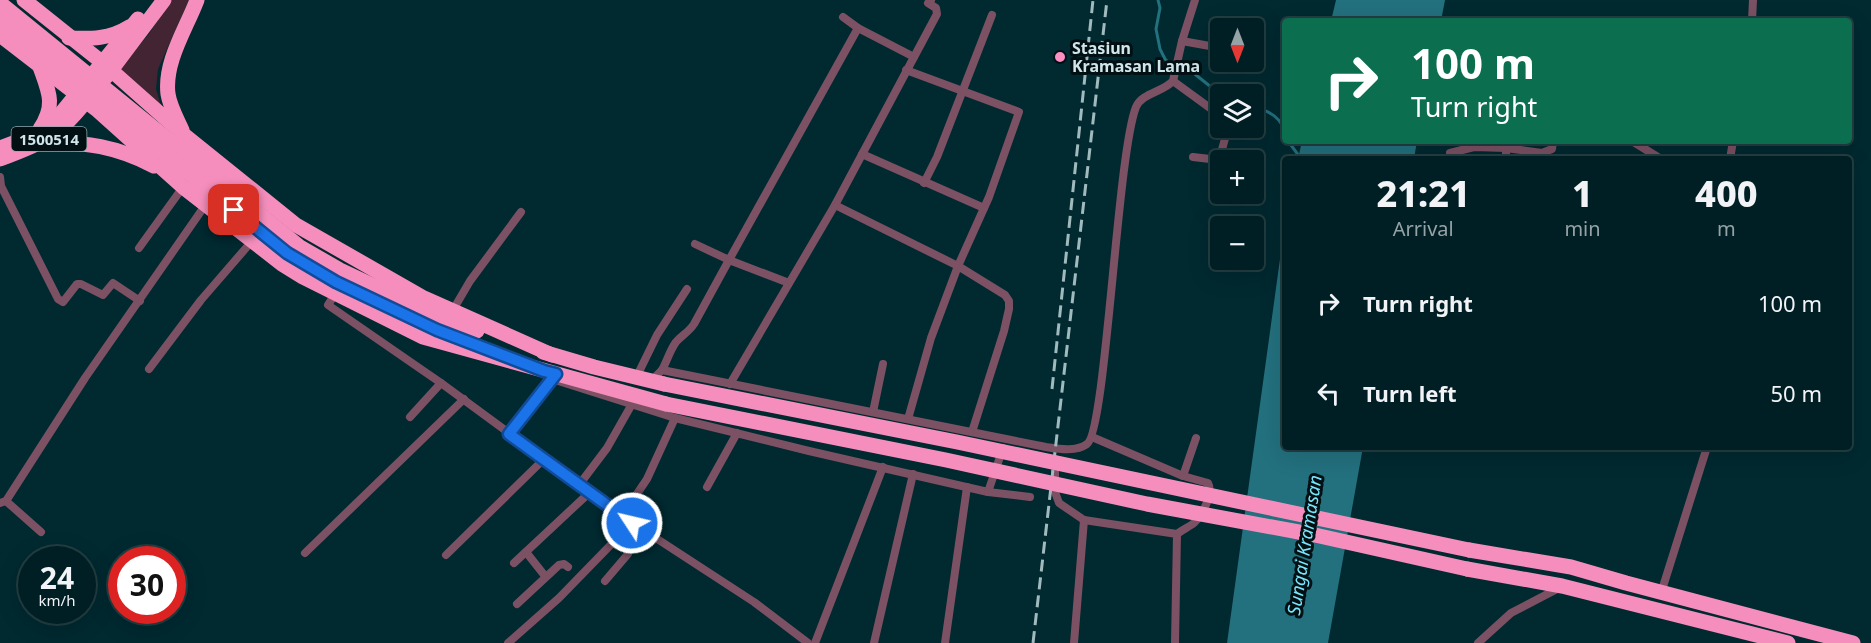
<!DOCTYPE html>
<html lang="en">
<head>
<meta charset="utf-8">
<style>
	:root { --surface:#001f24; --page:#0a272c; --text:#f1f3f6; --muted:#95a2a6; --line:#223d41 }
	body { margin:0; font-family:"Noto Sans",sans-serif; background:var(--page); color:var(--text); height:100vh; display:flex; flex-direction:column; font-size:22px; white-space:nowrap }
	* { box-sizing:border-box; margin:0 }
	p { font-size:20px; color:var(--muted) }
	.icon { flex:none; width:33px; height:33px; fill:none; stroke:currentColor; stroke-width:2; stroke-linecap:round; stroke-linejoin:round }
	.map { position:relative; flex:1; overflow:hidden }
	.sheet { position:absolute; left:1282px; top:156px; width:570px; height:294px; display:flex; flex-direction:column; background:var(--surface); border-radius:6px; box-shadow:0 6px 24px #0002,0 0 0 2px var(--line) }
	.sheet>* { flex:none }
	.banner { position:absolute; left:1282px; top:18px; width:570px; height:126px; border-radius:6px; box-shadow:0 6px 24px #0002,0 0 0 2px var(--line); background:#0b6e4f; color:#fff; overflow:hidden }
	.needle { width:39px; rotate:180deg }
	.controls { position:absolute; left:1210px; top:18px; display:grid; gap:12px }
	.controls a { display:grid; place-items:center; width:54px; height:54px; border-radius:6px; background:var(--surface); box-shadow:0 6px 24px #0002,0 0 0 2px var(--line); font-size:30px }
	.speed { position:absolute; left:18px; top:546px; display:flex; gap:12px; font-size:30px; font-weight:700; text-align:center }
	.speed>* { display:grid; place-content:center; width:78px; height:78px; border-radius:50%; background:var(--surface); box-shadow:0 6px 24px #0002,0 0 0 2px var(--line); line-height:1 }
	.speed small { font-size:15px; font-weight:400 }
	.speed .limit { border:9px solid #d22; background:#fff; color:#111 }
	.pin { position:absolute; display:grid; place-items:center; width:51px; height:51px; color:#fff; margin:-26px; border-radius:12px; box-shadow:0 3px 9px #0006 }
	.me { position:absolute; width:66px; margin:-33px; rotate:305deg; stroke-linejoin:round; filter:drop-shadow(0 0 4px #0008) }
	.turn { display:flex; align-items:center; gap:21px; height:126px; padding:0 30px; font-size:27px }
	.turn .icon { width:78px; height:78px; stroke-width:2.5 }
	.turn b { display:block; font-size:42px; line-height:51px }
	.eta { display:flex; justify-content:space-evenly; align-items:center; height:102px; text-align:center }
	.eta b { font-size:36px; font-weight:800; line-height:42px }
	ul { padding:0; list-style:none }
	li { display:flex; align-items:center; gap:18px; height:90px; padding:0 30px }
	li div { flex:1 }
	li b { display:block; font-size:22px }
	li em { font-style:normal }
	.map>svg:first-child { display:block }
	.green { fill:#432432 }
	.water { fill:#23707e }
	.lines { fill:none; stroke-linecap:round; stroke-linejoin:round }
	.stream { stroke:#23707e; stroke-width:3 }
	.street { stroke:#7b5163; stroke-width:8 }
	.highway { stroke:#f58ebc; stroke-width:15 }
	.rail { stroke:#a0babe; stroke-width:3; stroke-dasharray:12 6; stroke-linecap:butt }
	.highway-bridge { stroke:#f58ebc; stroke-width:15 }
	.route-casing { stroke:#114b97; stroke-width:15 }
	.route { stroke:#1a73e8; stroke-width:10 }
	.poi-dot { fill:#fc8fc1; stroke:#020f13; stroke-width:2 }
	.labels { text-anchor:middle; dominant-baseline:central; stroke-width:6; stroke-linejoin:round; paint-order:stroke }
	.shield { fill:#020f13; stroke:#93a6aa; stroke-width:1.5 }
	.shield-label { font-size:15px; font-weight:bold; fill:#d1e6ea }
	.poi-label { font-size:16px; font-weight:bold; fill:#d1e6ea; stroke:#020f13; text-anchor:start }
	.water-label { font-size:18px; font-style:italic; fill:#78e7fc; stroke:#020f13 }
</style>
</head>
<body>
<div class="map">
<svg width="1871" height="643" viewBox="0 0 1871 643">
	<rect width="100%" height="100%" fill="#002930"/>
	<polygon class="green" points="172,0 189,0 158,69 156,89 162,109 119,70 148,35"/>
	<g class="water">
		<polygon points="1336,0 1445,0 1441,21 1331,21"/>
		<polygon points="1302,141 1417,141 1414,159 1298,159"/>
		<polygon points="1285,223 1286,447 1363,447 1328,643 1227,643"/>
	</g>
	<g class="lines">
		<g class="stream">
			<polyline points="1158,0 1160,8 1156,29 1160,49 1165,59 1171,65 1186,67 1221,95"/>
			<path d="M1254,107C1270,111 1282,118 1286,135"/>
			<polyline points="1288,141 1299,156 1305,159"/>
		</g>
		<g class="street">
			<polyline points="1752,21 1753,0"/>
			<polyline points="858,28 914,57"/>
			<polyline points="1182,41 1221,48"/>
			<polyline points="1254,54 1256,54"/>
			<polyline points="906,70 1019,112 989,197 958,266 931,338 908,419"/>
			<polyline points="1173,81 1221,116"/>
			<polyline points="1632,141 1661,159"/>
			<polyline points="1450,153 1474,147 1506,148 1506,141"/>
			<polyline points="862,154 984,208"/>
			<polyline points="1193,157 1219,160 1228,128"/>
			<polyline points="1506,159 1506,148 1542,153 1552,149 1553,141"/>
			<polyline points="1730,159 1733,141"/>
			<polyline points="0,177 1,186 58,299 63,302 77,284 81,284 103,295 113,283 140,301"/>
			<polyline points="924,183 937,157 992,15"/>
			<polyline points="835,205 958,266 1005,295 1009,301 1009,309 1004,331 972,432"/>
			<polyline points="695,244 729,260 858,28 843,17"/>
			<polyline points="139,248 183,187"/>
			<polyline points="335,294 328,305 441,383 622,516 754,602 808,643"/>
			<polyline points="453,310 470,281 521,212"/>
			<polyline points="149,369 201,300 252,241"/>
			<path d="M662,370C667,361 670,350 676,342C682,335 689,332 694,324L729,260L789,283"/>
			<polyline points="636,378 657,335 687,289"/>
			<polyline points="552,379 675,418 809,451 988,492 1003,448"/>
			<path d="M651,381L662,370L1046,447C1059,449 1076,452 1087,444C1106,431 1117,155 1136,107C1142,93 1163,92 1173,81L1182,41L1195,0"/>
			<polyline points="730,384 835,205 937,14 936,8 928,3 931,0"/>
			<polyline points="873,412 883,364"/>
			<polyline points="410,417 441,383"/>
			<polyline points="509,434 552,380"/>
			<path d="M1092,437L1183,476L1208,483C1214,494 1202,515 1194,523C1189,527 1182,530 1177,534"/>
			<polyline points="1055,459 1055,492 1059,503 1084,520 1177,534 1175,643"/>
			<polyline points="1183,476 1196,438"/>
			<polyline points="579,485 607,448 632,404"/>
			<polyline points="707,487 737,433"/>
			<polyline points="988,492 1030,497"/>
			<polyline points="6,501 41,532"/>
			<polyline points="0,503 6,501 85,378 206,204"/>
			<polyline points="622,516 647,479 675,418"/>
			<polyline points="526,552 545,576"/>
			<polyline points="305,553 464,399"/>
			<polyline points="446,555 544,459"/>
			<polyline points="514,563 589,493"/>
			<polyline points="605,581 628,554 627,550 616,539"/>
			<polyline points="1661,593 1707,447"/>
			<polyline points="517,604 559,565 564,564 568,567"/>
			<polyline points="508,643 559,598 632,523"/>
			<polyline points="815,643 883,467"/>
			<polyline points="874,643 913,474"/>
			<polyline points="945,643 967,487"/>
			<polyline points="1074,643 1084,520"/>
			<polyline points="1478,643 1511,613 1559,588"/>
		</g>
		<g class="highway">
			<polyline points="24,0 103,63 183,134 296,225 422,297 552,355"/>
			<polyline points="0,35 96,109 183,187 282,264 303,277 423,337 666,404"/>
			<path d="M69,38C91,39 110,39 129,27"/>
			<polyline points="106,77 164,0"/>
			<path d="M40,129C56,105 49,92 40,67"/>
			<path d="M182,130C177,119 170,107 168,94C164,62 186,29 197,0"/>
			<path d="M44,143C84,141 118,147 154,166"/>
			<polyline points="0,148 37,134 54,122 138,19"/>
			<path d="M0,159C47,142 60,135 91,95"/>
			<polyline points="444,319 477,331"/>
			<polyline points="543,352 594,367 664,384"/>
			<polyline points="1469,550 1571,567 1626,583 1853,643"/>
			<polyline points="1467,569 1562,586 1788,643"/>
		</g>
		<g class="rail">
			<polyline points="1052,389 1093,0"/>
			<polyline points="1033,643 1107,0"/>
		</g>
		<g class="highway-bridge">
			<polyline points="0,3 300,247 340,270 444,319"/>
			<polyline points="0,19 287,253 336,282 437,330"/>
			<polyline points="664,384 957,442 1469,550"/>
			<polyline points="666,404 946,460 1147,504 1315,535 1467,569"/>
		</g>
	</g>
	<g class="lines">
		<defs>
			<polyline id="route" points="234,210 287,253 336,282 437,330 544,371 556,374 509,434 632,523"/>
		</defs>
		<use href="#route" class="route-casing"/>
		<use href="#route" class="route"/>
	</g>
	<circle class="poi-dot" cx="1060" cy="57" r="6"/>
	<g class="labels">
		<rect class="shield" x="11.5" y="127" width="75" height="24" rx="4.5"/>
		<g class="shield-label">
			<text x="49" y="139">1500514</text>
		</g>
		<g class="poi-label">
			<text x="1072" y="48">Stasiun<tspan x="1072" dy="18">Kramasan Lama</tspan></text>
		</g>
		<g class="water-label">
			<text transform="translate(1304 545) rotate(-81)">Sungai Kramasan</text>
		</g>
	</g>
</svg>
<div class="controls">
<a><svg class="needle" viewBox="-14 -14 28 28"><path d="M0-13l5 13h-10z" fill="#e53935"/><path d="M0 13l5-13h-10z" fill="#95a2a6"/></svg></a>
<a><svg class="icon" aria-label="layers" viewBox="0 0 24 24"><path d="M12 4l9 5-9 5-9-5zM3 14l9 5 9-5"/></svg></a>
<a>+</a>
<a>−</a>
</div>
<div class="speed"><div>24<small>km/h</small></div><div class="limit">30</div></div>
<div class="pin" style="left:234px;top:210px;background:#d93025"><svg class="icon" aria-label="arrive" viewBox="0 0 24 24"><path d="M6 21V4h12l-3 4 3 4H6"/></svg></div>
<svg class="me" style="left:632px;top:523px" viewBox="-20 -20 40 40"><circle r="17" fill="#1a73e8" stroke="#fff" stroke-width="3"/><path d="M0-11L8 9 0 5-8 9z" fill="#fff"/></svg>
<div class="banner">
<div class="turn"><svg class="icon" aria-label="right" viewBox="0 0 24 24"><path d="M7 20v-9h11M14 6l5 5-5 5"/></svg><div><b>100 m</b>Turn right</div></div>
</div>
<section class="sheet">
<div class="eta">
<div><b>21:21</b><p>Arrival</p></div>
<div><b>1</b><p>min</p></div>
<div><b>400</b><p>m</p></div>
</div>
<ul>
<li><svg class="icon" aria-label="right" viewBox="0 0 24 24"><path d="M7 20v-9h11M14 6l5 5-5 5"/></svg><div><b>Turn right</b></div><em>100 m</em></li>
<li><svg class="icon" aria-label="left" viewBox="0 0 24 24"><path d="M17 20v-9H6M10 6l-5 5 5 5"/></svg><div><b>Turn left</b></div><em>50 m</em></li>
</ul>
</section>
</div>
</body>
</html>
